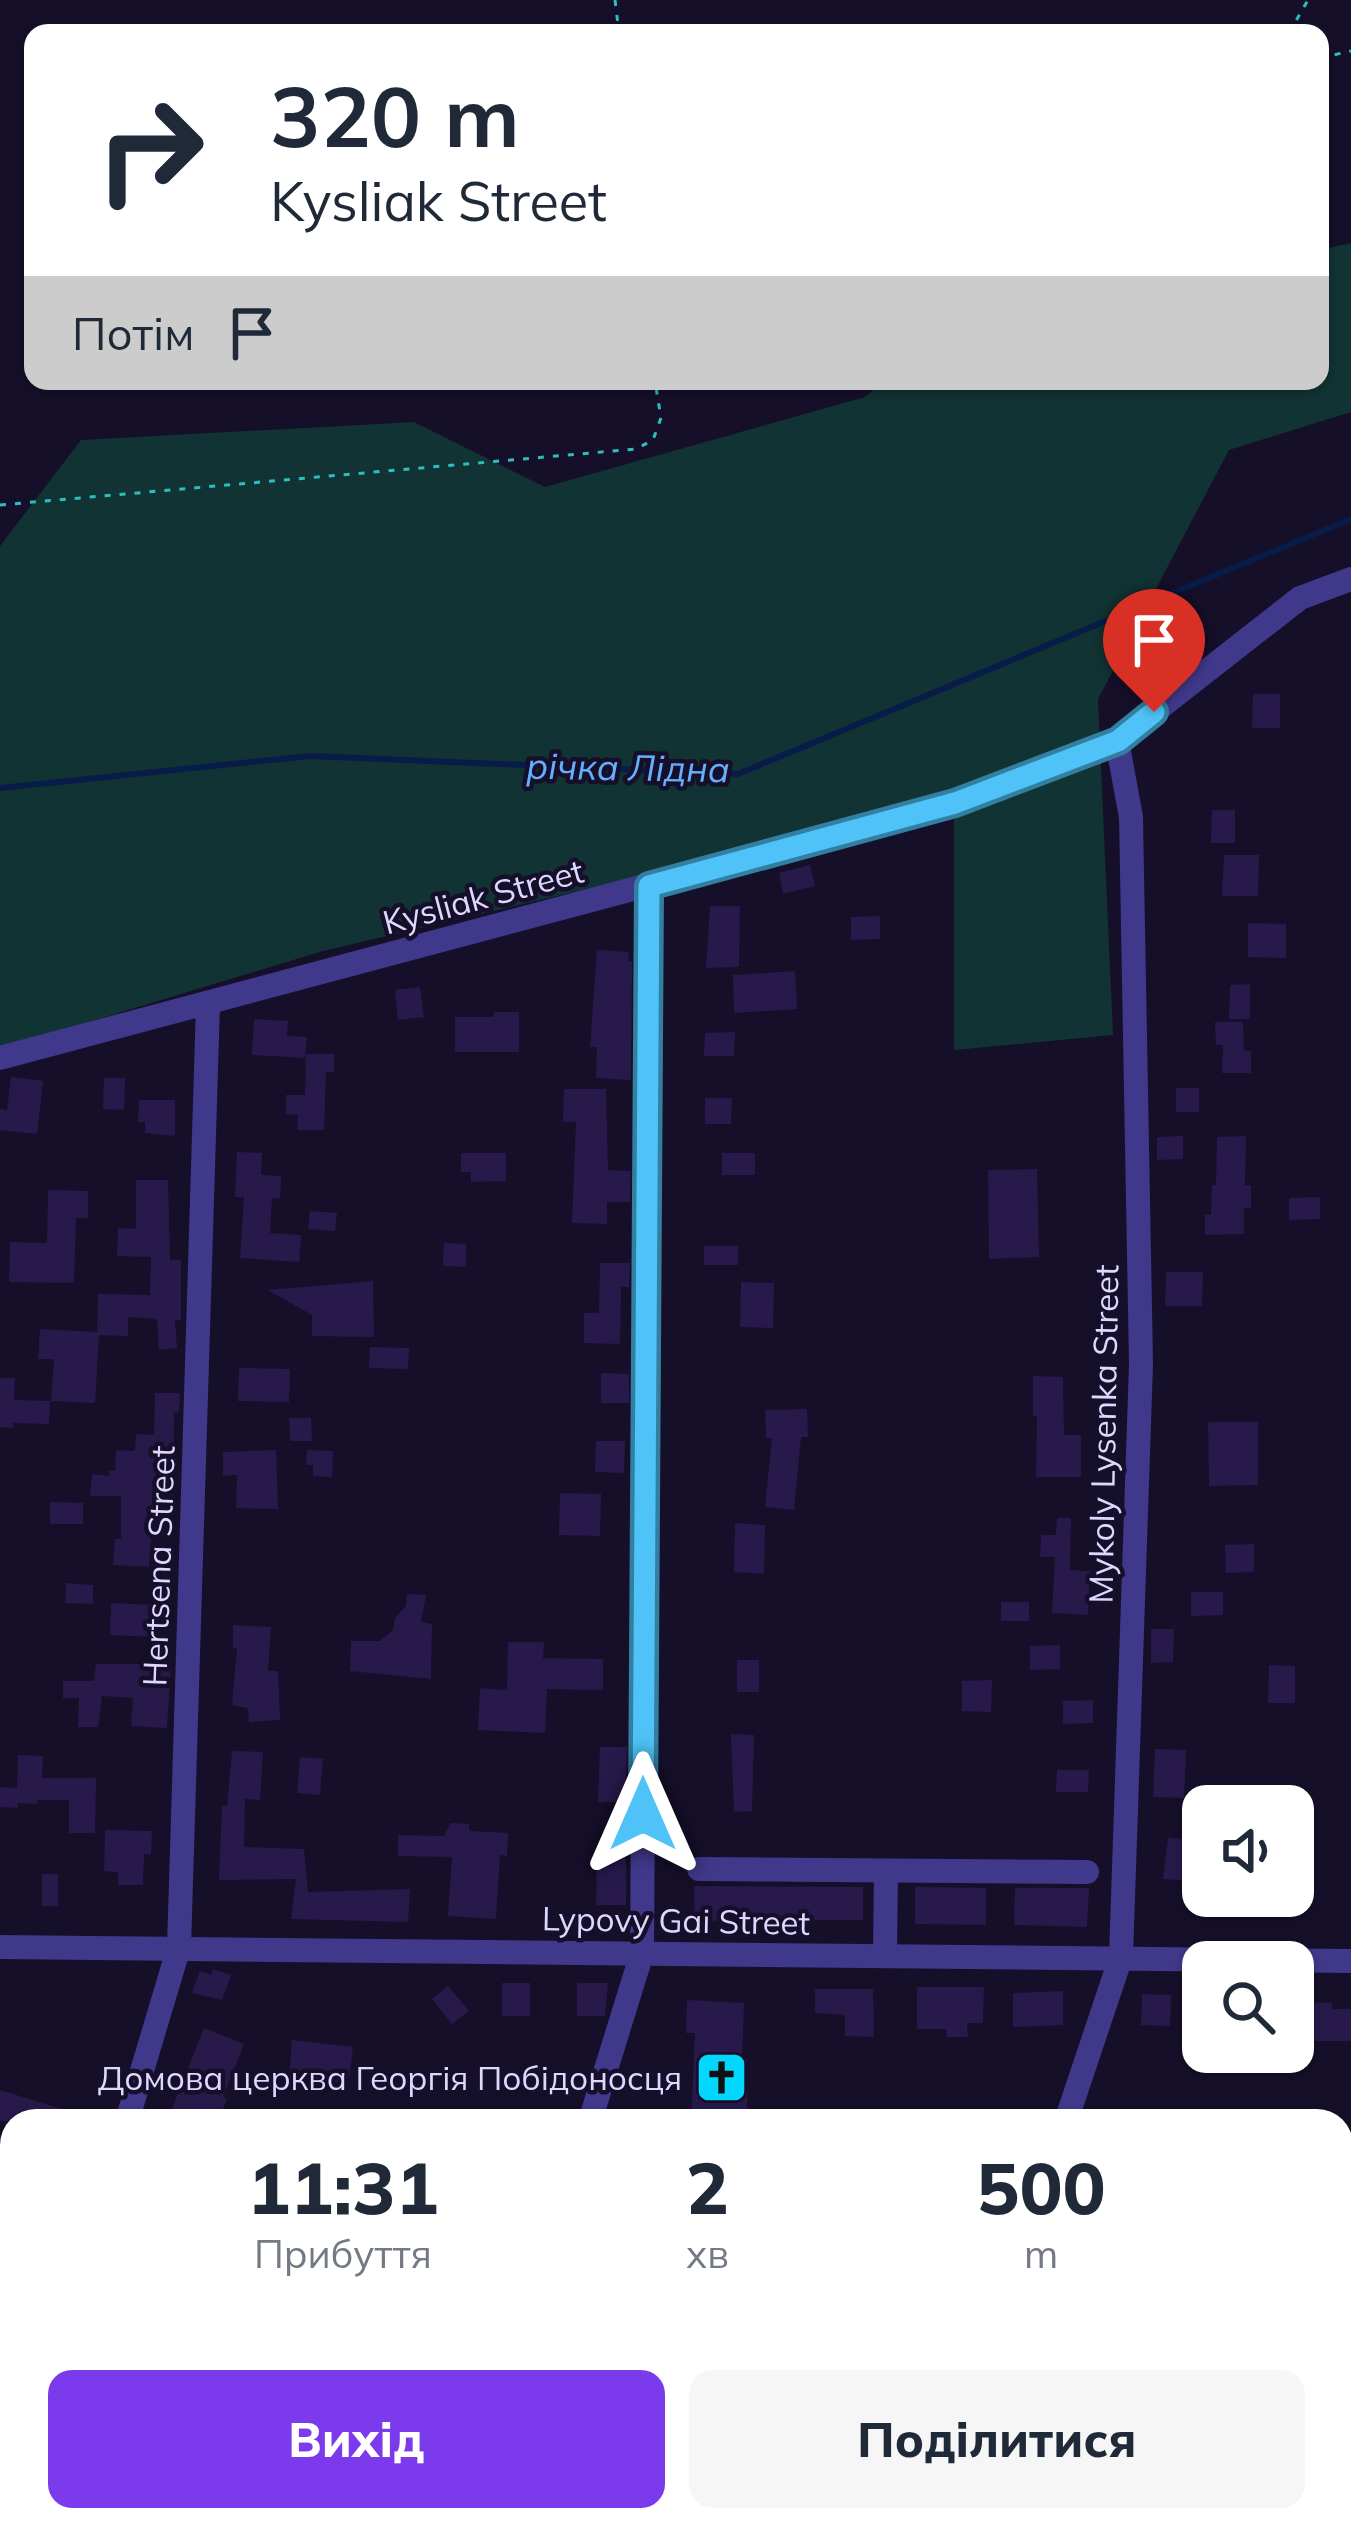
<!DOCTYPE html>
<html lang="uk">
<head>
<meta charset="utf-8">
<style>
	:root { --surface:#fff; --page:#f6f6f7; --text:#1f2937; --muted:#747a83; --accent:#7c3aed }
	body { margin:0; font-family:Mulish,sans-serif; background:var(--page); color:var(--text); height:100vh; display:flex; flex-direction:column; font-size:45px; white-space:nowrap }
	* { box-sizing:border-box; margin:0 }
	p { font-size:39px; color:var(--muted) }
	.icon { flex:none; width:66px; height:66px; fill:none; stroke:currentColor; stroke-width:2; stroke-linecap:round; stroke-linejoin:round }
	.map { position:relative; flex:1; overflow:hidden }
	.side { position:absolute; left:0px; top:2109px; width:1353px; height:423px; display:flex; flex-direction:column; background:var(--surface); border-radius:36px 36px 0 0; box-shadow:0 3px 9px #0004 }
	.side>* { flex:none }
	.top-card { position:absolute; left:24px; top:24px; width:1305px; height:366px; border-radius:24px; box-shadow:0 3px 9px #0004; background:#fff; color:var(--text); overflow:hidden }
	.fabs { position:absolute; left:1182px; top:1785px; display:grid; gap:24px }
	.fabs a { display:grid; place-items:center; width:132px; height:132px; border-radius:24px; background:var(--surface); box-shadow:0 3px 9px #0004; font-size:60px }
	.pin { position:absolute; display:grid; place-items:center; width:102px; height:102px; color:#fff; margin:-123px -51px; border-radius:50% 50% 50% 0; rotate:-45deg; box-shadow:0 0 12px #0007 }
	.pin .icon { rotate:45deg }
	.me { position:absolute; width:132px; margin:-66px; rotate:0deg; stroke-linejoin:round; filter:drop-shadow(0 0 9px #0008) }
	.turn { display:flex; align-items:center; gap:42px; height:252px; padding:0 48px; font-size:54px }
	.turn .icon { width:156px; height:156px; stroke-width:2.5 }
	.turn b { display:block; font-size:84px; line-height:102px }
	.then { display:flex; align-items:center; height:114px; padding:0 48px; background:#0003; gap:24px; font-size:45px }
	.eta { display:flex; justify-content:space-evenly; align-items:center; height:204px; text-align:center }
	.eta b { font-size:72px; font-weight:800; line-height:84px }
	.action { display:flex; gap:24px; margin-top:auto; padding:24px 48px }
	.action a { flex:1; height:138px; border-radius:24px; background:var(--accent); color:#fff; font-size:48px; font-weight:800; line-height:138px; text-align:center }
	.action a+a { background:var(--page); color:var(--text) }
	.map>svg:first-child { display:block }
	.green { fill:#123333 }
	.lines { fill:none; stroke-linecap:round; stroke-linejoin:round }
	.stream { stroke:#081c49; stroke-width:6 }
	.building { fill:#271a4b }
	.path { stroke:#2bbfbf; stroke-width:3; stroke-dasharray:6 9; stroke-linecap:butt }
	.minor { stroke:#40388a; stroke-width:24 }
	.route-casing { stroke:#337fa1; stroke-width:30 }
	.route { stroke:#4fc3f7; stroke-width:21 }
	.labels { text-anchor:middle; dominant-baseline:central; stroke-width:9; stroke-linejoin:round; paint-order:stroke }
	.street-label { font-size:33px; fill:#ded7ff; stroke:#150f29 }
	.poi-label { font-size:33px; fill:#ded7ff; stroke:#150f29; text-anchor:end }
	.water-label { font-size:36px; font-style:italic; fill:#65afff; stroke:#150f29 }
</style>
</head>
<body>
<div class="map">
<svg width="1351" height="2531" viewBox="0 0 1351 2531">
	<rect width="100%" height="100%" fill="#150f29"/>
	<g class="green">
		<polygon points="1351,243 1351,412 1229,450 1098,699 1113,1035 954,1050 954,803 323,951 0,1049 0,546 81,440 414,422 545,487 865,397 884,381 1320,381 1320,250"/>
		<polygon points="0,2277 12,2281 12,2432 0,2473"/>
		<polygon points="933,2520 1083,2520 1117,2531 930,2531"/>
	</g>
	<g class="lines">
		<polyline class="stream" points="0,788 310,756 738,774 1351,519"/>
	</g>
	<g class="building">
		<polygon points="1253,694 1280,694 1280,728 1252,728"/>
		<polygon points="1212,810 1235,810 1235,843 1211,843"/>
		<polygon points="1224,855 1259,855 1258,896 1222,896"/>
		<polygon points="810,865 815,886 783,894 779,873"/>
		<polygon points="710,906 740,906 739,967 706,968"/>
		<polygon points="880,916 880,939 851,940 851,917"/>
		<polygon points="1248,923 1286,924 1286,958 1248,957"/>
		<polygon points="597,950 629,952 628,961 632,961 631,1080 596,1078 597,1047 590,1047"/>
		<polygon points="795,971 797,1009 734,1013 733,975"/>
		<polygon points="1250,984 1250,1019 1229,1019 1230,985"/>
		<polygon points="420,987 424,1017 398,1020 395,990"/>
		<polygon points="494,1012 519,1012 519,1052 455,1052 455,1017 494,1017"/>
		<polygon points="254,1019 288,1021 287,1036 307,1037 305,1058 252,1055"/>
		<polygon points="1215,1022 1243,1022 1244,1051 1251,1051 1251,1073 1222,1073 1223,1045 1216,1045"/>
		<polygon points="735,1032 734,1056 704,1056 705,1033"/>
		<polygon points="306,1054 334,1054 334,1072 326,1072 324,1130 297,1130 298,1115 286,1114 286,1095 305,1095"/>
		<polygon points="11,1077 43,1081 37,1134 0,1130 0,1109 7,1110"/>
		<polygon points="104,1078 125,1078 124,1110 103,1109"/>
		<rect x="1176" y="1088" width="23" height="24"/>
		<polygon points="564,1089 606,1089 608,1170 631,1171 630,1202 607,1202 607,1224 572,1223 576,1122 563,1122"/>
		<polygon points="705,1098 732,1098 731,1124 705,1124"/>
		<polygon points="139,1100 175,1100 175,1136 145,1133 145,1122 138,1122"/>
		<polygon points="1183,1136 1183,1159 1157,1160 1157,1137"/>
		<polygon points="1246,1136 1245,1185 1251,1185 1251,1208 1244,1208 1244,1234 1205,1235 1205,1215 1211,1215 1212,1185 1216,1185 1217,1137"/>
		<polygon points="237,1152 262,1153 261,1175 281,1176 280,1199 272,1198 270,1233 301,1235 299,1262 240,1258 244,1197 235,1197"/>
		<polygon points="461,1153 506,1153 506,1181 471,1182 471,1172 461,1172"/>
		<rect x="722" y="1153" width="33" height="22"/>
		<polygon points="1037,1169 1039,1257 989,1259 988,1170"/>
		<polygon points="136,1180 168,1180 170,1260 181,1260 181,1320 175,1320 177,1348 159,1350 157,1319 128,1317 128,1336 99,1335 95,1403 51,1401 54,1359 38,1359 40,1329 97,1332 98,1294 150,1295 151,1257 117,1256 118,1228 136,1229"/>
		<polygon points="48,1190 88,1191 88,1218 76,1218 74,1283 9,1282 10,1242 47,1243"/>
		<polygon points="1320,1197 1320,1219 1289,1220 1289,1198"/>
		<polygon points="310,1211 337,1213 335,1231 308,1229"/>
		<polygon points="444,1243 466,1244 466,1267 443,1266"/>
		<rect x="704" y="1246" width="34" height="19"/>
		<polygon points="600,1263 630,1263 629,1287 621,1287 620,1344 584,1343 584,1313 599,1313"/>
		<polygon points="1166,1272 1203,1272 1202,1306 1165,1306"/>
		<polygon points="373,1281 374,1337 312,1336 312,1315 268,1290"/>
		<polygon points="741,1282 774,1283 773,1328 740,1327"/>
		<polygon points="370,1347 409,1348 408,1369 369,1368"/>
		<polygon points="239,1368 290,1369 289,1402 238,1401"/>
		<polygon points="601,1373 629,1374 629,1403 601,1403"/>
		<polygon points="1033,1376 1063,1377 1064,1435 1081,1435 1081,1477 1036,1477 1037,1416 1033,1416"/>
		<polygon points="0,1378 15,1378 14,1400 50,1401 49,1424 13,1423 13,1428 0,1427"/>
		<polygon points="155,1393 180,1393 179,1413 174,1412 173,1515 153,1515 149,1567 113,1565 115,1539 121,1539 121,1496 90,1496 92,1474 109,1476 109,1471 115,1471 116,1450 135,1451 136,1434 154,1435"/>
		<polygon points="807,1409 808,1437 801,1437 794,1510 765,1507 772,1438 766,1438 765,1410"/>
		<polygon points="289,1418 311,1418 312,1441 290,1441"/>
		<polygon points="1208,1422 1258,1422 1258,1485 1209,1486"/>
		<polygon points="596,1441 625,1441 624,1473 595,1472"/>
		<polygon points="276,1450 278,1509 236,1508 237,1475 223,1476 223,1452"/>
		<polygon points="307,1450 333,1451 332,1477 313,1476 313,1465 306,1465"/>
		<polygon points="560,1493 601,1494 600,1536 559,1535"/>
		<polygon points="50,1502 83,1503 83,1524 50,1524"/>
		<polygon points="1057,1518 1071,1518 1070,1570 1090,1571 1088,1615 1052,1613 1055,1557 1040,1557 1041,1535 1056,1535"/>
		<polygon points="735,1523 765,1525 764,1574 734,1572"/>
		<polygon points="1254,1544 1254,1572 1226,1573 1225,1545"/>
		<polygon points="66,1583 93,1585 93,1604 65,1603"/>
		<polygon points="1191,1592 1223,1592 1223,1615 1191,1616"/>
		<polygon points="407,1594 426,1595 421,1622 432,1624 431,1679 350,1671 351,1641 380,1641 393,1630 395,1618 406,1606"/>
		<rect x="1001" y="1602" width="28" height="19"/>
		<polygon points="111,1603 155,1605 154,1637 110,1635"/>
		<polygon points="233,1625 271,1627 268,1671 278,1671 280,1720 249,1722 248,1708 232,1705 237,1648 233,1648"/>
		<polygon points="1151,1629 1174,1629 1173,1662 1151,1663"/>
		<polygon points="508,1642 544,1642 543,1658 603,1659 603,1690 547,1689 545,1733 478,1730 480,1688 507,1690"/>
		<polygon points="1060,1645 1060,1669 1030,1670 1030,1646"/>
		<rect x="737" y="1660" width="22" height="32"/>
		<polygon points="96,1664 171,1664 167,1728 131,1726 133,1698 102,1696 98,1727 78,1727 79,1698 63,1698 63,1681 94,1681"/>
		<polygon points="1269,1665 1295,1666 1295,1703 1268,1703"/>
		<polygon points="992,1680 991,1712 962,1711 962,1681"/>
		<polygon points="1093,1700 1093,1723 1063,1724 1063,1701"/>
		<polygon points="731,1734 754,1735 752,1811 734,1812"/>
		<polygon points="600,1747 627,1747 626,1802 598,1802"/>
		<polygon points="1155,1749 1186,1750 1184,1798 1153,1797"/>
		<polygon points="232,1751 263,1752 260,1800 245,1799 244,1847 304,1849 308,1892 410,1889 408,1922 291,1919 296,1879 219,1880 222,1806 227,1806"/>
		<polygon points="18,1755 43,1756 42,1778 96,1778 95,1833 69,1833 69,1800 37,1800 37,1804 18,1803 18,1808 0,1807 0,1787 17,1788"/>
		<polygon points="300,1757 323,1759 320,1795 297,1793"/>
		<polygon points="1057,1770 1089,1770 1088,1792 1056,1792"/>
		<polygon points="451,1823 469,1824 469,1831 508,1833 507,1856 500,1855 496,1919 448,1916 452,1857 398,1856 398,1835 444,1836"/>
		<polygon points="105,1830 152,1831 151,1854 144,1854 143,1885 118,1885 118,1872 104,1871"/>
		<polygon points="1168,1838 1203,1840 1203,1882 1163,1879"/>
		<polygon points="597,1855 626,1855 626,1905 596,1905"/>
		<rect x="42" y="1874" width="16" height="32"/>
		<polygon points="694,1886 863,1887 863,1920 695,1921"/>
		<polygon points="915,1887 986,1888 986,1925 915,1924"/>
		<polygon points="1015,1888 1089,1888 1087,1927 1014,1925"/>
		<polygon points="213,1969 231,1975 222,2000 192,1993 200,1971 211,1975"/>
		<rect x="502" y="1983" width="28" height="33"/>
		<polygon points="577,1983 608,1983 605,2016 577,2016"/>
		<polygon points="448,1986 469,2011 452,2024 432,1999"/>
		<polygon points="917,1987 984,1987 983,2023 967,2023 968,2037 947,2037 946,2029 917,2029"/>
		<polygon points="815,1989 873,1989 874,2037 845,2036 845,2015 815,2013"/>
		<polygon points="1063,1991 1063,2025 1013,2027 1013,1993"/>
		<polygon points="1142,1994 1171,1995 1170,2026 1141,2025"/>
		<polygon points="687,2000 744,2003 742,2059 747,2059 747,2121 691,2121 695,2033 686,2033"/>
		<polygon points="1303,2002 1332,2003 1332,2009 1351,2009 1351,2041 1302,2041"/>
		<polygon points="204,2028 244,2044 223,2097 227,2099 218,2121 167,2121"/>
		<polygon points="292,2040 353,2047 348,2088 289,2081"/>
		<polygon points="0,2090 88,2117 88,2121 0,2121"/>
	</g>
	<g class="lines">
		<g class="path">
			<polyline points="615,0 619,33"/>
			<polyline points="1289,33 1308,0"/>
			<polyline points="1320,58 1351,51"/>
			<polyline points="0,505 636,449 653,440 661,418 655,381"/>
			<polyline points="9,2499 12,2487"/>
			<polyline points="979,2520 988,2531"/>
		</g>
		<g class="minor">
			<polyline points="0,1058 955,803 1117,741 1300,598 1351,579"/>
			<polyline points="699,1869 1087,1872"/>
			<polyline points="0,1947 1351,1961"/>
			<polyline points="885,1955 886,1871"/>
			<polyline points="127,2121 179,1947 208,1005"/>
			<polyline points="590,2121 642,1953 649,886"/>
			<polyline points="1066,2121 1121,1957 1141,1364 1131,817 1117,741"/>
			<polyline points="1083,2520 1117,2531"/>
			<polyline points="9,2531 13,2520"/>
			<polyline points="463,2531 466,2520"/>
			<polyline points="930,2531 933,2520"/>
		</g>
	</g>
	<g class="lines">
		<defs>
			<polyline id="route" points="643,1814 649,886 955,803 1118,741 1154,712"/>
		</defs>
		<use href="#route" class="route-casing"/>
		<use href="#route" class="route"/>
	</g>
	<defs>
		<symbol id="church-square" viewBox="-11 -11 22 22"><rect x="-9" y="-9" width="18" height="18" rx="4" fill="#03d7ff" stroke="#150f29"/><path d="M-1.2-6h2.4v3.5h3.3v2.4h-3.3V6h-2.4V-.1h-3.3v-2.4h3.3Z" fill="#111"/></symbol>
	</defs>
	<g fill-rule="evenodd">
		<use href="#church-square" x="692" y="2048" width="59" height="59"/>
	</g>
	<g class="labels">
		<g class="street-label">
			<text transform="translate(483 896) rotate(-15)">Kysliak Street</text>
			<text transform="translate(1103 1434) rotate(-89)">Mykoly Lysenka Street</text>
			<text transform="translate(158 1566) rotate(-88)">Hertsena Street</text>
			<text transform="translate(676 1920) rotate(1)">Lypovy Gai Street</text>
		</g>
		<g class="poi-label">
			<text x="682" y="2077">Домова церква Георгія Побідоносця</text>
		</g>
		<g class="water-label">
			<text transform="translate(628 767) rotate(1)">річка Лідна</text>
		</g>
	</g>
</svg>
<div class="fabs">
<a><svg class="icon" aria-label="sound" viewBox="0 0 24 24"><path d="M4 9h4l5-4v14l-5-4H4zM17 9q2 3 0 6"/></svg></a>
<a><svg class="icon" aria-label="search" viewBox="0 0 24 24"><circle cx="10" cy="10" r="6"/><path d="M15 15l6 6"/></svg></a>
</div>
<div class="pin" style="left:1154px;top:712px;background:#d93025"><svg class="icon" aria-label="arrive" viewBox="0 0 24 24"><path d="M6 21V4h12l-3 4 3 4H6"/></svg></div>
<svg class="me" style="left:643px;top:1814px" viewBox="-20 -20 40 40"><path d="M0-17L14 15 0 8-14 15z" fill="#4fc3f7" stroke="#fff" stroke-width="4"/></svg>
<div class="top-card">
<div class="turn"><svg class="icon" aria-label="right" viewBox="0 0 24 24"><path d="M7 20v-9h11M14 6l5 5-5 5"/></svg><div><b>320 m</b>Kysliak Street</div></div>
<div class="then">Потім<svg class="icon" aria-label="arrive" viewBox="0 0 24 24"><path d="M6 21V4h12l-3 4 3 4H6"/></svg></div>
</div>
<section class="side">
<div class="eta">
<div><b>11:31</b><p>Прибуття</p></div>
<div><b>2</b><p>хв</p></div>
<div><b>500</b><p>m</p></div>
</div>
<div class="action"><a>Вихід</a><a>Поділитися</a></div>
</section>
</div>
</body>
</html>
